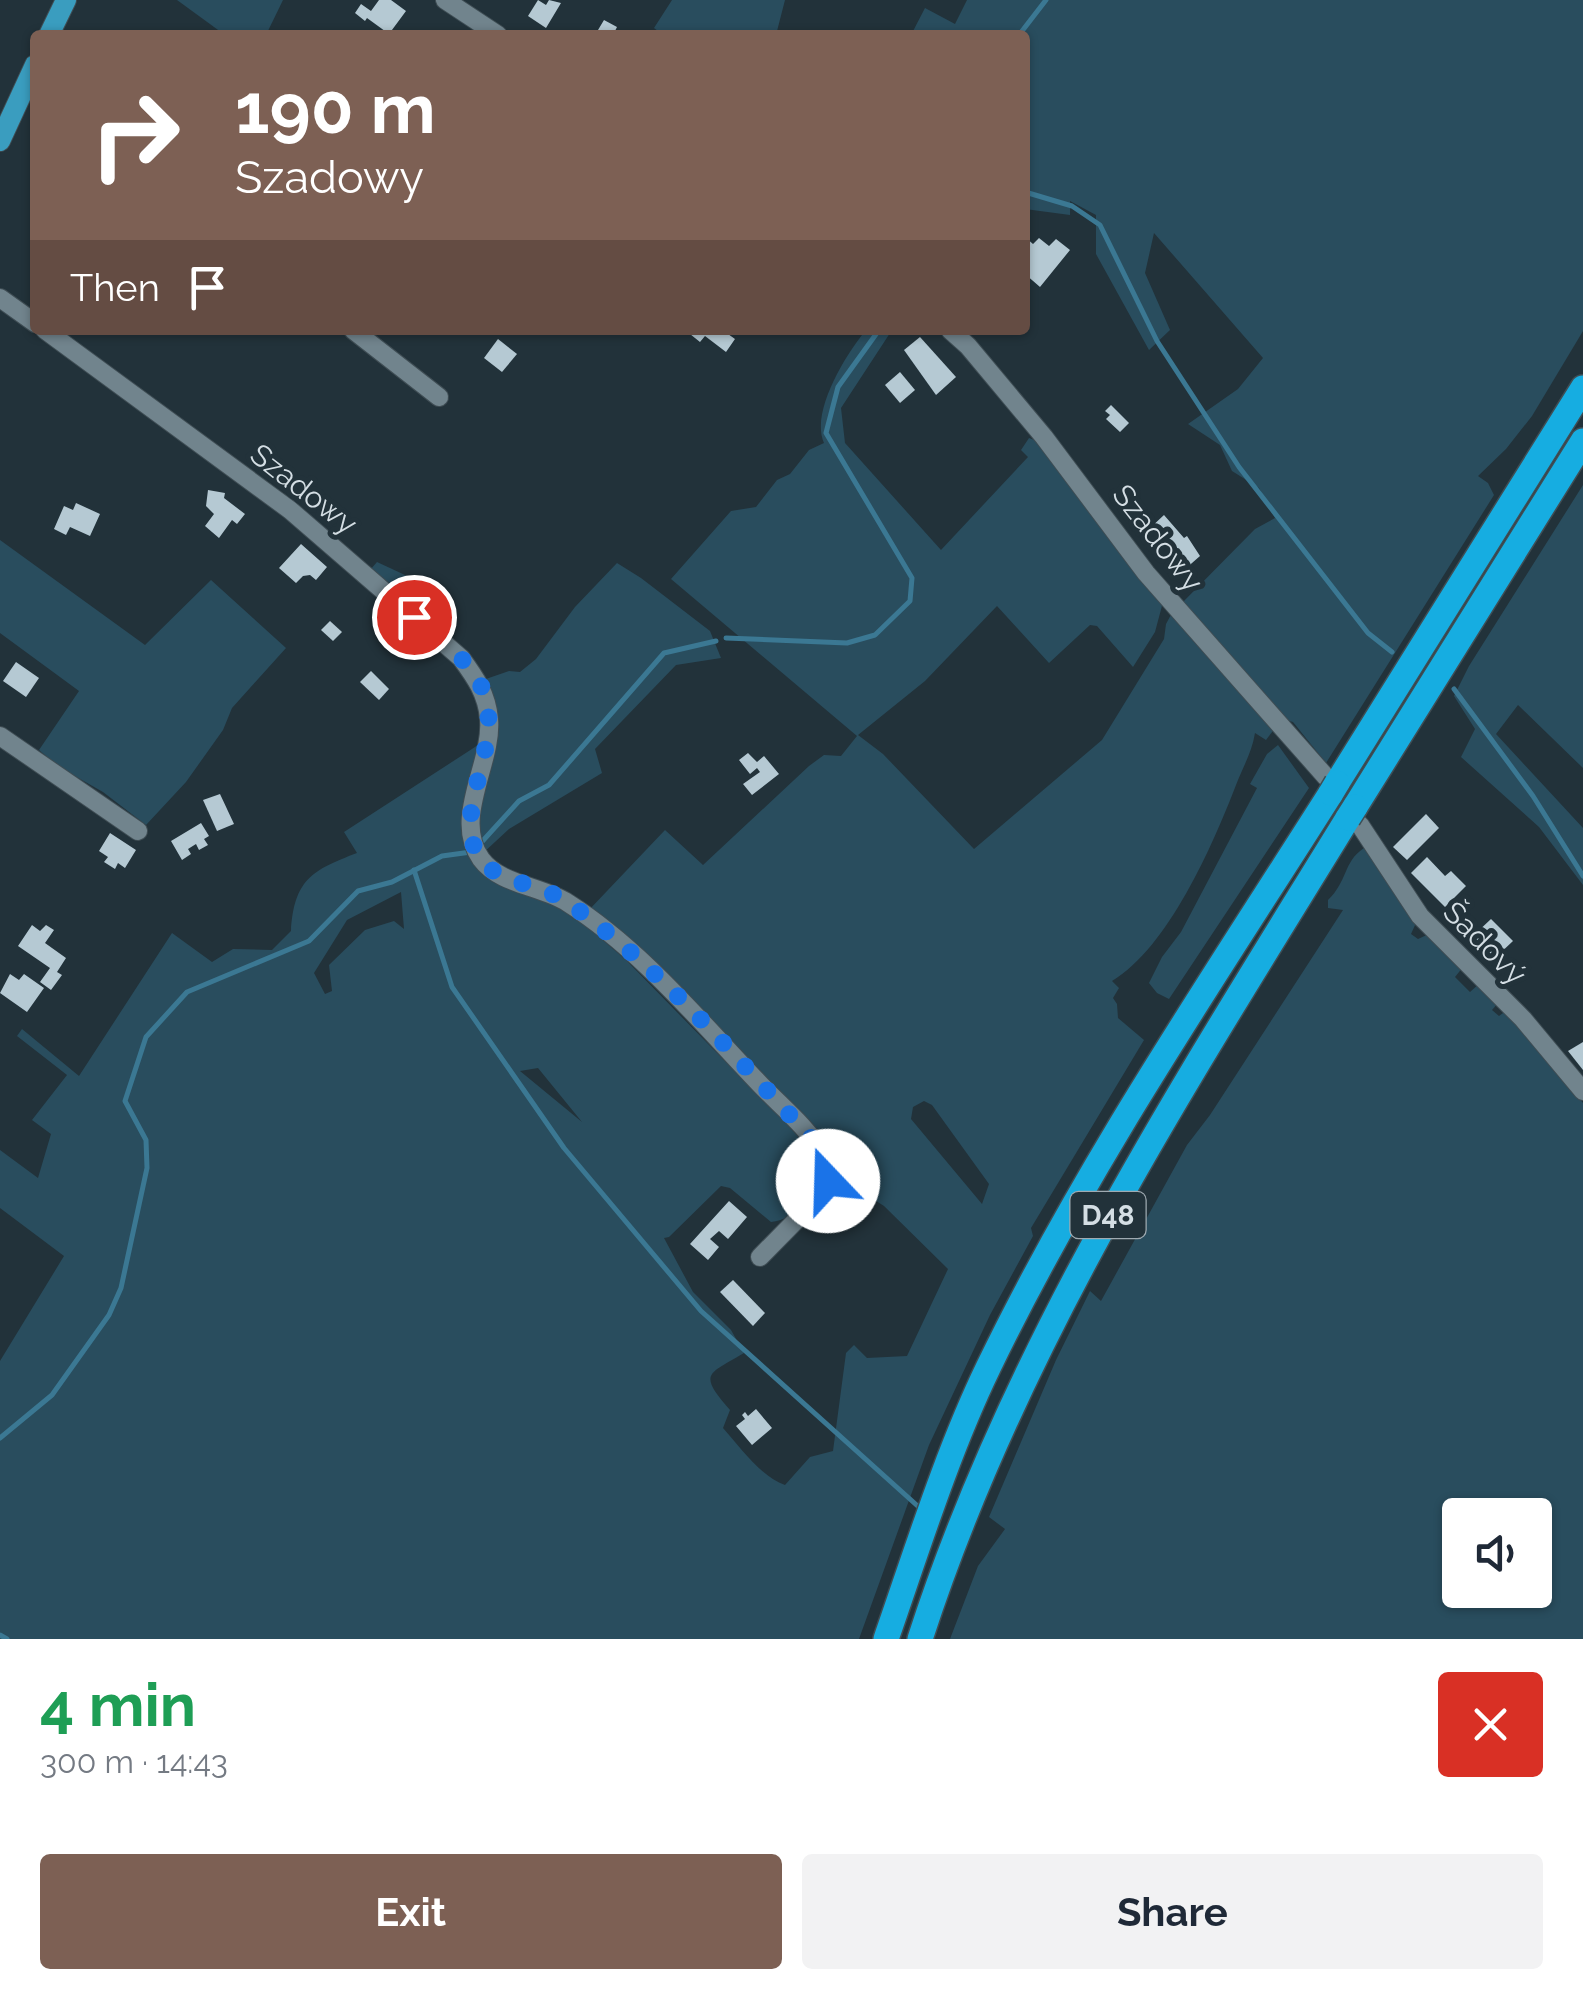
<!DOCTYPE html>
<html lang="en">
<head>
<meta charset="utf-8">
<style>
	:root { --surface:#fff; --page:#f2f2f3; --text:#1f2937; --muted:#747a83; --accent:#7d6054 }
	body { margin:0; font-family:Raleway,sans-serif; background:var(--page); color:var(--text); height:100vh; display:flex; flex-direction:column; font-size:38px; white-space:nowrap }
	* { box-sizing:border-box; margin:0 }
	p { font-size:32px; color:var(--muted) }
	.icon { flex:none; width:55px; height:55px; fill:none; stroke:currentColor; stroke-width:2; stroke-linecap:round; stroke-linejoin:round }
	.map { position:relative; height:1639px; overflow:hidden }
	.sheet { display:flex; flex-direction:column; background:var(--surface); flex:1 }
	.sheet>* { flex:none }
	.top-card { position:absolute; left:30px; top:30px; width:1000px; height:305px; border-radius:10px; box-shadow:0 2px 8px #0004; background:#7d6054; color:#fff; overflow:hidden }
	.tools { position:absolute; left:1442px; top:1498px; display:grid; gap:20px }
	.tools a { display:grid; place-items:center; width:110px; height:110px; border-radius:10px; background:var(--surface); box-shadow:0 2px 8px #0004; font-size:50px }
	.pin { position:absolute; display:grid; place-items:center; width:85px; height:85px; color:#fff; margin:-42px; border:5px solid #fff; border-radius:50%; box-shadow:0 2px 10px #0007 }
	.me { position:absolute; width:110px; margin:-55px; rotate:339deg; stroke-linejoin:round; filter:drop-shadow(0 0 8px #0008) }
	.turn { display:flex; align-items:center; gap:35px; height:210px; padding:0 40px; font-size:45px }
	.turn .icon { width:130px; height:130px; stroke-width:2.5 }
	.turn b { display:block; font-size:70px; line-height:85px }
	.then { display:flex; align-items:center; height:95px; padding:0 40px; background:#0003; gap:20px; font-size:38px }
	.round { display:grid; place-items:center; flex:none; width:105px; height:105px; border-radius:10px; background:var(--page) }
	.overview { display:flex; align-items:center; justify-content:space-between; height:170px; padding:0 40px }
	h1 { font-size:60px; font-weight:700; line-height:75px; color:#1e9e55 }
	.cta { display:flex; gap:20px; margin-top:auto; padding:20px 40px }
	.cta a { flex:1; height:115px; border-radius:10px; background:var(--accent); color:#fff; font-size:40px; font-weight:700; line-height:115px; text-align:center }
	.cta a+a { background:var(--page); color:var(--text) }
	.map>svg:first-child { display:block }
	.green { fill:#294d5e; fill-rule:evenodd }
	.lines { fill:none; stroke-linecap:round; stroke-linejoin:round }
	.stream { stroke:#3b7893; stroke-width:5 }
	.building { fill:#b5c9d3 }
	.minor-casing { stroke:#3f4d54; stroke-width:20 }
	.major-casing { stroke:#3f4d54; stroke-width:22 }
	.highway-casing { stroke:#3f4d54; stroke-width:28 }
	.minor { stroke:#71848d; stroke-width:18 }
	.major { stroke:#3a9dbf; stroke-width:20 }
	.highway { stroke:#16ade1; stroke-width:25 }
	.highway-bridge-casing { stroke:#3f4d54; stroke-width:28; stroke-linecap:butt }
	.highway-bridge { stroke:#16ade1; stroke-width:25 }
	.route { stroke:#1a73e8; stroke-width:18; stroke-dasharray:0 32.4 }
	.labels { text-anchor:middle; dominant-baseline:central; stroke-width:10; stroke-linejoin:round; paint-order:stroke }
	.shield { fill:#22323a; stroke:#9faab1; stroke-width:2.5 }
	.shield-label { font-size:28px; font-weight:bold; fill:#d4dee4 }
	.street-label { font-size:30px; fill:#d4dee4; stroke:#22323a }
</style>
</head>
<body>
<div class="map">
<svg width="1583" height="1639" viewBox="0 0 1583 1639">
	<rect width="100%" height="100%" fill="#22323a"/>
	<g class="green">
		<polygon points="177,0 283,0 266,35 225,35"/>
		<polygon points="672,0 785,0 776,35 656,35 658,31 654,28"/>
		<polygon points="967,0 1583,0 1583,331 1532,416 1506,449 1478,476 1488,483 1494,495 1326,763 1293,722 1286,720 1181,604 1255,529 1275,518 1259,488 1232,471 1220,445 1188,424 1238,389 1263,358 1154,233 1145,273 1170,330 1149,350 1096,254 1096,215 1070,201 1070,215 1025,209 1025,35 911,35 925,8 955,24"/>
		<path d="M866,330H892L841,408L845,443L941,550L1028,457L1021,450L1029,438L1040,442L1163,602L1155,632L1133,667L1097,626L1090,625L1049,663L997,606L925,681L858,735L883,754L974,849L1102,740L1164,639L1166,624L1173,611L1275,728L1266,740L1255,733C1252,752 1243,767 1236,785C1213,845 1168,948 1112,981L1119,988L1113,998L1117,1004L1118,1018L1144,1040L1031,1228L1033,1236L990,1315L929,1445L859,1639H0V1361L64,1256L0,1208V1150L38,1178L51,1134L32,1120L67,1075L17,1036L22,1029L79,1076L172,933L212,962L233,949L272,950L291,931C294,880 312,870 357,853L344,832L475,747L495,731L483,680L509,671L520,672L536,659L575,607L617,563L641,578L710,631L721,658L676,665L595,749L602,773L509,829L482,854L577,918L626,960L812,1150C829,1180 805,1218 771,1222L730,1188L721,1186L669,1237L664,1238L693,1292L731,1330L744,1353C707,1375 698,1373 730,1410L723,1428C740,1447 761,1477 785,1485L810,1457L833,1451L846,1353L854,1345L867,1358L907,1356L948,1269L884,1206L835,1175L834,1162L588,911L665,830L703,865L809,766L824,755L841,756L857,736L671,579L731,511L756,507L777,480L790,474L809,450L824,443C810,412 846,354 866,330ZM401,892L404,929L394,921L365,930L329,965L332,991L325,994L314,973L347,920ZM538,1068L582,1122L520,1071ZM924,1101L932,1105L989,1184L982,1204L911,1119L913,1107Z"/>
		<polygon points="1583,485 1583,768 1518,705 1496,734 1583,828 1583,885 1539,827 1461,757 1475,729 1454,696 1469,666"/>
		<polygon points="0,540 145,645 211,580 286,648 232,708 223,730 186,782 146,825 103,792 59,767 39,750 79,691 0,633"/>
		<polygon points="377,562 405,575 449,623 441,630 371,569"/>
		<polygon points="1278,745 1309,788 1169,999 1157,993 1149,983 1162,957 1181,932 1257,788 1250,784 1267,754"/>
		<path d="M1364,848L1416,923L1411,934L1418,939L1429,934L1463,967L1455,977L1470,992L1480,983L1499,1002L1492,1010L1499,1016L1507,1010L1583,1103V1639H950L978,1566L1005,1529L989,1517L1056,1360L1090,1291L1101,1301L1187,1145L1210,1115L1343,910L1328,908V900C1348,881 1343,862 1364,848ZM1460,1515H1535V1590H1460Z"/>
	</g>
	<g class="lines">
		<g class="stream">
			<polyline points="1019,35 1046,0"/>
			<polyline points="1025,192 1072,206 1100,225 1157,341 1239,467 1368,633 1392,652"/>
			<polyline points="726,638 847,643 875,635 910,601 912,578 826,433 838,387 879,330"/>
			<polyline points="1454,689 1533,796 1583,876"/>
			<polyline points="479,845 519,801 549,785 664,653 716,641"/>
			<polyline points="414,870 452,987 564,1148 701,1311 921,1509"/>
			<polyline points="0,1438 52,1395 109,1315 121,1288 147,1168 146,1140 125,1101 146,1037 187,992 309,941 358,891 392,882 442,856 471,852"/>
			<polyline points="0,1635 7,1639"/>
		</g>
	</g>
	<g class="building">
		<polygon points="379,0 391,0 406,11 389,34 367,18 365,21 355,13 361,4 371,11"/>
		<polygon points="538,0 546,5 549,0 561,3 546,28 528,16"/>
		<polygon points="604,20 617,27 615,31 622,35 595,35"/>
		<polygon points="1025,237 1033,244 1039,238 1049,246 1056,239 1070,250 1040,287 1025,274"/>
		<polygon points="685,330 732,330 728,334 735,339 726,352 705,336 700,342"/>
		<polygon points="920,337 956,377 936,395 904,350"/>
		<polygon points="498,339 517,354 502,372 484,358"/>
		<polygon points="900,372 915,390 900,403 885,385"/>
		<polygon points="1111,405 1129,423 1120,432 1106,419 1110,415 1105,411"/>
		<polygon points="208,490 225,493 224,498 245,514 237,524 232,520 219,538 205,526 214,514 206,506"/>
		<polygon points="76,503 100,514 90,536 70,527 66,535 54,529 64,506 73,510"/>
		<polygon points="1164,515 1184,538 1187,536 1200,556 1184,570 1149,529"/>
		<polygon points="301,544 327,567 316,580 310,575 303,576 296,583 279,568"/>
		<polygon points="330,621 342,632 333,641 321,630"/>
		<polygon points="16,662 39,678 26,697 3,681"/>
		<polygon points="371,671 389,689 379,700 360,682"/>
		<polygon points="748,753 757,762 764,756 779,774 752,795 743,784 760,772 757,768 750,774 739,760"/>
		<polygon points="220,794 234,824 217,831 203,800"/>
		<polygon points="1426,814 1439,828 1407,860 1393,847"/>
		<polygon points="201,823 209,836 204,839 208,845 199,850 196,844 188,849 191,854 182,860 171,841"/>
		<polygon points="110,833 136,850 125,868 118,863 115,869 104,862 108,857 99,851"/>
		<polygon points="1427,857 1445,876 1451,871 1466,886 1445,907 1411,873"/>
		<polygon points="1491,919 1513,941 1495,958 1473,936"/>
		<polygon points="32,925 40,931 46,925 54,930 45,943 66,958 57,972 62,975 51,990 40,982 50,968 18,946"/>
		<polygon points="10,974 19,980 24,974 44,988 27,1012 0,993"/>
		<polygon points="1583,1042 1583,1070 1568,1051"/>
		<polygon points="729,1201 747,1217 728,1239 719,1231 710,1239 719,1247 708,1260 690,1244"/>
		<polygon points="733,1280 765,1313 753,1326 720,1292"/>
		<polygon points="756,1409 772,1428 752,1445 736,1426 745,1419 742,1415 745,1412 748,1416"/>
	</g>
	<g class="lines">
		<defs>
			<g id="minor">
				<polyline points="445,0 498,35"/>
				<polyline points="0,298 35,323"/>
				<path d="M45,330L290,510L461,658C475,677 487,694 489,719C493,763 452,818 481,859C500,885 542,886 568,903C639,948 698,1019 756,1080C777,1103 806,1125 822,1153L829,1170L823,1193L760,1257"/>
				<polyline points="353,330 439,397"/>
				<polyline points="950,330 968,346 1044,437 1146,573 1326,777"/>
				<polyline points="0,736 138,831"/>
				<polyline points="1360,825 1420,916 1523,1019 1583,1091"/>
			</g>
			<g id="major">
				<polyline points="49,35 66,0"/>
				<polyline points="0,141 35,65"/>
			</g>
			<g id="highway">
				<polyline points="1337,783 1583,388"/>
				<polyline points="1355,807 1583,441"/>
				<path d="M886,1639C917,1550 947,1453 988,1368C1085,1167 1211,982 1331,793"/>
				<path d="M920,1639C1016,1342 1186,1082 1348,818"/>
			</g>
		</defs>
		<use href="#minor" class="minor-casing"/>
		<use href="#major" class="major-casing"/>
		<use href="#highway" class="highway-casing"/>
		<use href="#minor" class="minor"/>
		<use href="#major" class="major"/>
		<use href="#highway" class="highway"/>
		<defs>
			<g id="highway-bridge">
				<polyline points="1331,793 1337,783"/>
				<polyline points="1348,818 1355,807"/>
			</g>
		</defs>
		<use href="#highway-bridge" class="highway-bridge-casing"/>
		<use href="#highway-bridge" class="highway-bridge"/>
	</g>
	<g class="lines">
		<path class="route" d="M414,617C436,637 464,655 479,682C512,738 446,813 481,859C497,881 526,882 549,892C565,900 580,911 594,922C676,985 745,1068 816,1143L829,1170L828,1181"/>
	</g>
	<g class="labels">
		<rect class="shield" x="1070.5" y="1192" width="75" height="46" rx="8"/>
		<g class="shield-label">
			<text x="1108" y="1215">D48</text>
		</g>
		<g class="street-label">
			<text transform="translate(304 489) rotate(38)">Szadowy</text>
			<text transform="translate(1158 538) rotate(52)">Szadowy</text>
			<text transform="translate(1485 943) rotate(45)">Šadový</text>
		</g>
	</g>
</svg>
<div class="tools">
<a><svg class="icon" aria-label="sound" viewBox="0 0 24 24"><path d="M4 9h4l5-4v14l-5-4H4zM17 9q2 3 0 6"/></svg></a>
</div>
<div class="pin" style="left:414px;top:617px;background:#d93025"><svg class="icon" aria-label="arrive" viewBox="0 0 24 24"><path d="M6 21V4h12l-3 4 3 4H6"/></svg></div>
<svg class="me" style="left:828px;top:1181px" viewBox="-20 -20 40 40"><circle r="19" fill="#fff"/><path d="M0-13L10 11 0 6-10 11z" fill="#1a73e8"/></svg>
<div class="top-card">
<div class="turn"><svg class="icon" aria-label="right" viewBox="0 0 24 24"><path d="M7 20v-9h11M14 6l5 5-5 5"/></svg><div><b>190 m</b>Szadowy</div></div>
<div class="then">Then<svg class="icon" aria-label="arrive" viewBox="0 0 24 24"><path d="M6 21V4h12l-3 4 3 4H6"/></svg></div>
</div>
</div>
<section class="sheet">
<div class="overview"><div><h1>4 min</h1><p>300 m · 14:43</p></div><a class="round" style="background:#d93025;color:#fff"><svg class="icon" aria-label="close" viewBox="0 0 24 24"><path d="M6 6l12 12M18 6L6 18"/></svg></a></div>
<div class="cta"><a>Exit</a><a>Share</a></div>
</section>
</body>
</html>
